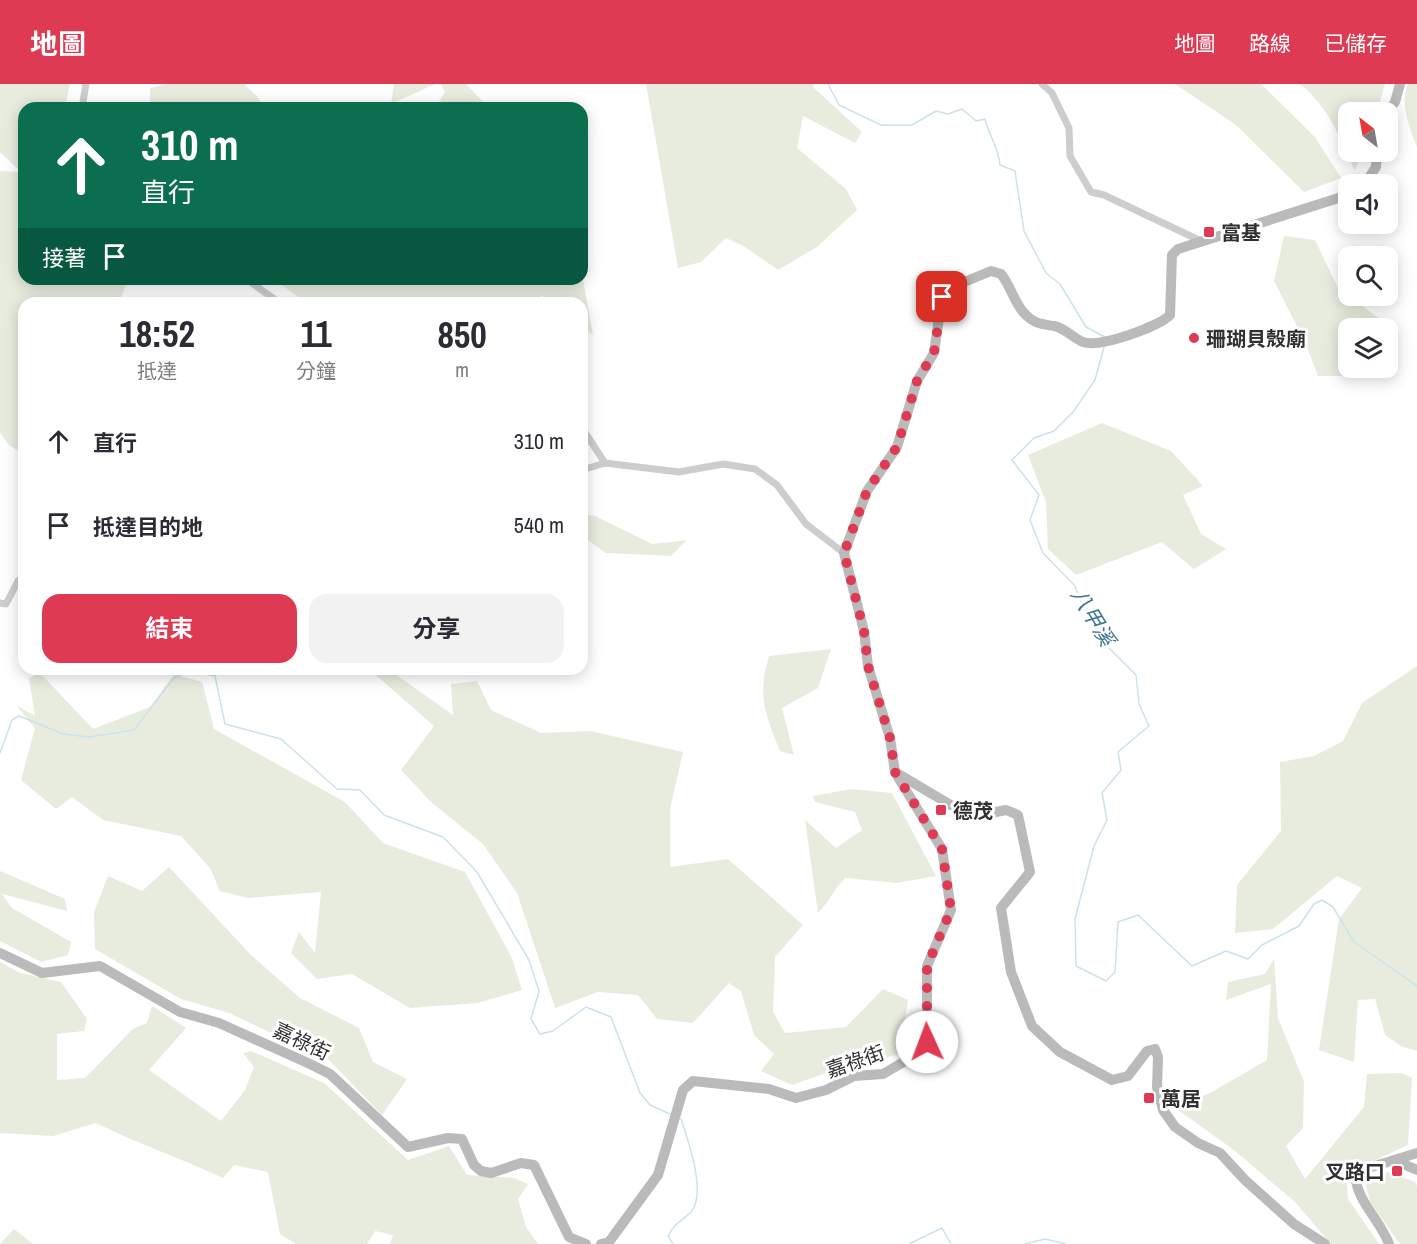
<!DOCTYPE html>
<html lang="zh-TW">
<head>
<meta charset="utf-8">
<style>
	:root { --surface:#fff; --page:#f2f2f3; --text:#2b2b33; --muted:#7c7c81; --accent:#df3a54 }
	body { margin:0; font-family:"Archivo Narrow","Noto Sans TC",sans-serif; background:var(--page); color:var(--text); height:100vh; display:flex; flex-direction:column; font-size:22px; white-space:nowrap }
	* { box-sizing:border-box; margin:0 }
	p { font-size:20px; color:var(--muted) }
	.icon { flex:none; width:33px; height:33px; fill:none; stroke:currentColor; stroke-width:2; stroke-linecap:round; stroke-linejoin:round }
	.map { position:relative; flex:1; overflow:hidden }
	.side { position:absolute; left:18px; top:213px; width:570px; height:378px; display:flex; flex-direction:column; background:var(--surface); border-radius:18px; box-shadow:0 3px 15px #0003 }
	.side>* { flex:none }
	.banner { position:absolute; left:18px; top:18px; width:570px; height:183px; border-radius:18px; box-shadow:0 3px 15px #0003; background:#0b6e4f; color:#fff; overflow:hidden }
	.needle { width:39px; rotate:329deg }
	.controls { position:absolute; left:1338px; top:18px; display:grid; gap:12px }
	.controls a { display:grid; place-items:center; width:60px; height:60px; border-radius:12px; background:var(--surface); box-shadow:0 3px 15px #0003; font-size:30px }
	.pin { position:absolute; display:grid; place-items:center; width:51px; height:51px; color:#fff; margin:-26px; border-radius:12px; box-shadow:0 3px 9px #0006 }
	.me { position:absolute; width:66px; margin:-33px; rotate:358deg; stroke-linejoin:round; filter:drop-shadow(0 0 4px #0008) }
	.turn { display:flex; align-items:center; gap:21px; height:126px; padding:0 24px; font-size:27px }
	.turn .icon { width:78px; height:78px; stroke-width:2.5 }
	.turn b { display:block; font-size:42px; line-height:51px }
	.then { display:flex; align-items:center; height:57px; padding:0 24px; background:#0003; gap:12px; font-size:22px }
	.eta { display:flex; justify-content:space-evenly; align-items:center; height:102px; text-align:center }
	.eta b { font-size:36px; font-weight:700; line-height:42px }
	.primary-button { display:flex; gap:12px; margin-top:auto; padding:12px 24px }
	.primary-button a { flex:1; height:69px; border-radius:18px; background:var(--accent); color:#fff; font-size:24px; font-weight:700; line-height:69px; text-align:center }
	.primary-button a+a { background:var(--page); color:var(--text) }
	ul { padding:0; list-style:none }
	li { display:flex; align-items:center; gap:18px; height:84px; padding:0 24px }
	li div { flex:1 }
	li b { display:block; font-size:22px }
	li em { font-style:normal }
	header { display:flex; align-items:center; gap:36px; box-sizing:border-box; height:84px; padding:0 30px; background:var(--accent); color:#fff }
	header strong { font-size:28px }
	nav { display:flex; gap:33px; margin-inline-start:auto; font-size:21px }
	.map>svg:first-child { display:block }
	.green { fill:#e7ecdf }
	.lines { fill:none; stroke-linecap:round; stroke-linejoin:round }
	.stream { stroke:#cce2eb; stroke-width:1.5 }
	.street { stroke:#cdcdcd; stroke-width:7 }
	.secondary { stroke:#bababa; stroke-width:10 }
	.route { stroke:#df3a54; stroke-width:10; stroke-dasharray:0 18 }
	.poi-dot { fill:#df3a54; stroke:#fff; stroke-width:2 }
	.labels { text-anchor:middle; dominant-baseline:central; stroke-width:6; stroke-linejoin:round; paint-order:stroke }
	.poi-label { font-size:20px; font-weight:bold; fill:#303030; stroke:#fff; text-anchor:start }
	.street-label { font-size:20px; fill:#303030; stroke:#fff }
	.water-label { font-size:21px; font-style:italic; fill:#407790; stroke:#fff }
</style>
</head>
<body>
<header>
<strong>地圖</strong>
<nav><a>地圖</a><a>路線</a><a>已儲存</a></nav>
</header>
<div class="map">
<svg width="1417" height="1160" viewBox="0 0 1417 1160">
	<rect width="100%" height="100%" fill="#fff"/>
	<g class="green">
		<polygon points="0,0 70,0 65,24 24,24 24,195 128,195 119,219 24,219 23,370 9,361 0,349 0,87 21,88 0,68"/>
		<polygon points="166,0 244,0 258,13 264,24 150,24 150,4"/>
		<polygon points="394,0 435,0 391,20"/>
		<polygon points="441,0 466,0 489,24 435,24 445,8"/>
		<polygon points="646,0 813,0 814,4 862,48 855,59 803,32 797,64 846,105 857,126 817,163 778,186 745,163 726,154 701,178 678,184"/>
		<polygon points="1175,0 1261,0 1315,53 1341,94 1304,108 1236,41"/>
		<path d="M1300,0H1385L1377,28H1348V68H1362L1355,87C1342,56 1327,21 1300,0Z"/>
		<path d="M1408,0H1417V63C1410,46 1399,17 1408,0Z"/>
		<polygon points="1284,152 1315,156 1338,204 1391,243 1399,252 1388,261 1388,244 1348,244 1348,284 1359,284 1347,292 1318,292 1305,258 1274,197"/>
		<polygon points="582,190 593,251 582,243 582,219 551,219 541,211 538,219 306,219 274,195 429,195 477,199 480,195 582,195"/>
		<polygon points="1102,339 1171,367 1203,402 1183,411 1201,450 1226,465 1194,485 1162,458 1076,491 1048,465 1046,418 1028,371"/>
		<polygon points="582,430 595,432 652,460 687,456 671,472 606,469 582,452"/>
		<path d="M831,565L818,604L782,624L794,671L780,667C765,630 757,612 769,572Z"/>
		<polygon points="1417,582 1417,967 1401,962 1385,951 1375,915 1358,916 1354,978 1319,966 1339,835 1362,804 1337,792 1273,845 1235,849 1237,801 1281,747 1280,678 1314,672 1343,657 1362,619"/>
		<polygon points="388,585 453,631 451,600 477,597 491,626 541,649 590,647 683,668 670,725 670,783 728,775 803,841 775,873 773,928 785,949 846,943 883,905 908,916 900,970 841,984 792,1001 761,987 774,970 754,951 741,907 729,899 693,939 657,935 638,911 598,908 555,924 517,809 483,760 431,718 401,686 434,642 370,586"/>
		<polygon points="40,589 93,645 150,623 174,590 202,598 214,645 345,718 383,759 465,788 512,874 522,906 478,919 410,924 352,890 317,895 291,869 299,848 315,869 321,808 248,814 220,807 210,784 181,752 103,736 72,713 56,725 21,696 35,644 16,621 35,632 29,594"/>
		<path d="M851,705L892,709L936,792L896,799L845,794C834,805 829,818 818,829L805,736L836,764L862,746L855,728L815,718L813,712Z"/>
		<polygon points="169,783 251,871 300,914 359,944 373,978 407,995 382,1031 329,976 229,929 181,915 95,865 94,828 108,792 142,807"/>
		<polygon points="0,787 65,815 67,827 2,810 12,824 71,858 68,871 41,878 0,857"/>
		<polygon points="1274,875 1278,934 1304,998 1303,1044 1286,1062 1305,1095 1364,1023 1367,990 1402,989 1412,994 1408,1061 1346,1090 1348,1115 1379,1160 1331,1160 1295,1118 1234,1066 1174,1023 1210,1009 1267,976 1271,900 1226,916 1228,898 1265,890"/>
		<path d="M0,878L20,889L61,898L87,935L84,947L57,950V996L85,994L133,945L147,939L152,922L186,944L149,986L221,1037L245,1006L254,983L243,969L251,967L324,999L408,1076L449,1062L467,1091L514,1094L528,1100L518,1115L526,1143L538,1160H390L393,1151L375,1147L367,1160H296L280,1150L268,1088L234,1081L223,1094C181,1074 138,1060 96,1039L53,1052L0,1049Z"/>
		<polygon points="1388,1088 1415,1098 1417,1102 1417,1160 1400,1160 1370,1118 1366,1101 1370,1096"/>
		<polygon points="14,1145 33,1160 0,1160"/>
	</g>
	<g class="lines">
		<g class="stream">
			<path d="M828,0L839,21L881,41H912L936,27L948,30L962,25L976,37L985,35C989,52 999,64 1000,81L1015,87L1024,147L1046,189L1060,200L1086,243L1105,253"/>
			<polyline points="1104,263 1095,296 1073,328 1054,347 1034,354 1012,376 1039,411 1030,436 1043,469 1075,502 1084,525 1105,560 1136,591 1139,620 1149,642 1118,668 1121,686 1102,709 1107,736 1094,762 1075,835 1076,882 1106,897 1115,888 1118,838 1138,831 1192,882 1226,867 1248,875 1262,861 1299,842 1314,820 1322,816 1333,823 1354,858 1417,902"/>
			<polyline points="0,669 12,636 19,632 63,650 89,653 134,646 173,595 188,586 215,592 225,640 281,655 337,705 360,706 384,731 443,753 477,788 529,876 539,907 531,935 540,950 553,947 586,923 611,933 640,1009 650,1021 670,1030"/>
			<path d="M673,1160L668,1152C676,1137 681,1138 691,1128C707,1109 688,1056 681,1035"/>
			<polyline points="909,1160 942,1144 951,1160"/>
			<polyline points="1025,1160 1045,1155 1066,1160"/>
		</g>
		<g class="street">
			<polyline points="1042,0 1052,9 1069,44 1070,72 1091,108 1104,111 1201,157"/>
			<polyline points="82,24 86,0"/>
			<polyline points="246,195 280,219"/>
			<polyline points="582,344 605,379"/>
			<polyline points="582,386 605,379 679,388 723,380 755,385 777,401 806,440 844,469"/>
			<polyline points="0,519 6,520 18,497 24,493"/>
		</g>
		<g class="secondary">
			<polyline points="1387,28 1395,18 1400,0"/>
			<polyline points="1365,100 1376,83 1377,68"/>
			<polyline points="0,869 42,889 100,882 180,928 219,939 310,980 330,990 408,1063 448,1054 462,1055 474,1081 481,1087 491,1089 521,1079 534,1081 569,1153 586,1160"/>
			<polyline points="1396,1077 1417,1086"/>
			<polyline points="601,1160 609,1158 658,1091 683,1006 693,997 769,1005 796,1014 826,1006 854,992 883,990 907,976 927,958 927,882 951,826 942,765 896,690"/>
			<path d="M1325,1160L1294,1140L1245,1096L1220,1069L1198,1059L1175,1043L1163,1026L1157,1003L1158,973L1155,965L1147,967L1128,992L1112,996L1060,968L1032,942L1011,888L1001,824L1030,788L1018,731L1006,726L971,733L895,688L890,654L868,582L864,547L844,469L867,407L897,363L917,297L934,269L942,213L957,201L991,187L1001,190C1011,202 1014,219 1025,230C1034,240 1042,240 1054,242C1065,244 1073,254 1083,258C1100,264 1158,243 1170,231L1172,171L1178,165L1348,111"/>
			<path d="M1389,1160C1381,1138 1360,1120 1356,1097L1365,1085L1417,1069"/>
		</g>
	</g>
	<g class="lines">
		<polyline class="route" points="927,958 927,882 951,826 942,765 895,688 890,654 868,582 864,547 844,469 867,407 897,363 917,297 934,269 942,213"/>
	</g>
	<g class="poi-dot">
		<rect x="1203" y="142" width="12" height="12" rx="3"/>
		<circle cx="1194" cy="254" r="6"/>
		<rect x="935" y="720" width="12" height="12" rx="3"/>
		<rect x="1143" y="1008" width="12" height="12" rx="3"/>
		<rect x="1391" y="1081" width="12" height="12" rx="3"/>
	</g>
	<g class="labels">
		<g class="poi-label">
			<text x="1221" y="148">富基</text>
			<text x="1206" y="254">珊瑚貝殼廟</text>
			<text x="953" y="726">德茂</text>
			<text x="1161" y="1014">萬居</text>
			<text x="1385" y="1087" text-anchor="end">叉路口</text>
		</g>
		<g class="street-label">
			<text transform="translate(302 957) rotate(25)">嘉祿街</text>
			<text transform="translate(855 977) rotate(-19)">嘉祿街</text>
		</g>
		<g class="water-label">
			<text transform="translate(1093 533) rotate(59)">八甲溪</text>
		</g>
	</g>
</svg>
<div class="controls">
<a><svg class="needle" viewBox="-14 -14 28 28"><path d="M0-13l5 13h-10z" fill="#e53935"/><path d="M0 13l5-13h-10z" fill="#7c7c81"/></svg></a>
<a><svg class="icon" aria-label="sound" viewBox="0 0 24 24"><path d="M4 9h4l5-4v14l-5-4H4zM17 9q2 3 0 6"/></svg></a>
<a><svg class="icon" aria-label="search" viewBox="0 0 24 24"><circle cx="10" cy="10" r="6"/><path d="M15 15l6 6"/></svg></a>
<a><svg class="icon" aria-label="layers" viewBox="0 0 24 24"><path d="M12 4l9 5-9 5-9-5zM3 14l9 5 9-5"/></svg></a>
</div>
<div class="pin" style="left:942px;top:213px;background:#d93025"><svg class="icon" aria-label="arrive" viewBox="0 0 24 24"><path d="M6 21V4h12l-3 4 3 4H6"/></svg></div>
<svg class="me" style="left:927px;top:958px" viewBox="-20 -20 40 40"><circle r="19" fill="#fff"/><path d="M0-13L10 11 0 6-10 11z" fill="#df3a54"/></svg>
<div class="banner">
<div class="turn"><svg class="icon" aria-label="ahead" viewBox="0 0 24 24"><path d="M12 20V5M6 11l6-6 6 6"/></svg><div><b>310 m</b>直行</div></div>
<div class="then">接著<svg class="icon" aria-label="arrive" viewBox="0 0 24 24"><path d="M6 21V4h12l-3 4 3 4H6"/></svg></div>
</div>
<section class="side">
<div class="eta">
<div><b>18:52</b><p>抵達</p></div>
<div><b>11</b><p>分鐘</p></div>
<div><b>850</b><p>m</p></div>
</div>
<ul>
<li><svg class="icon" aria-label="ahead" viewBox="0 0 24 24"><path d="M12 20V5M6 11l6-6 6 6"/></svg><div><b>直行</b></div><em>310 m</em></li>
<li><svg class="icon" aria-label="arrive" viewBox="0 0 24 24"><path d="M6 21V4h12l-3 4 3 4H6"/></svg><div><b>抵達目的地</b></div><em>540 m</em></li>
</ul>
<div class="primary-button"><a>結束</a><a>分享</a></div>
</section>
</div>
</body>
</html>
